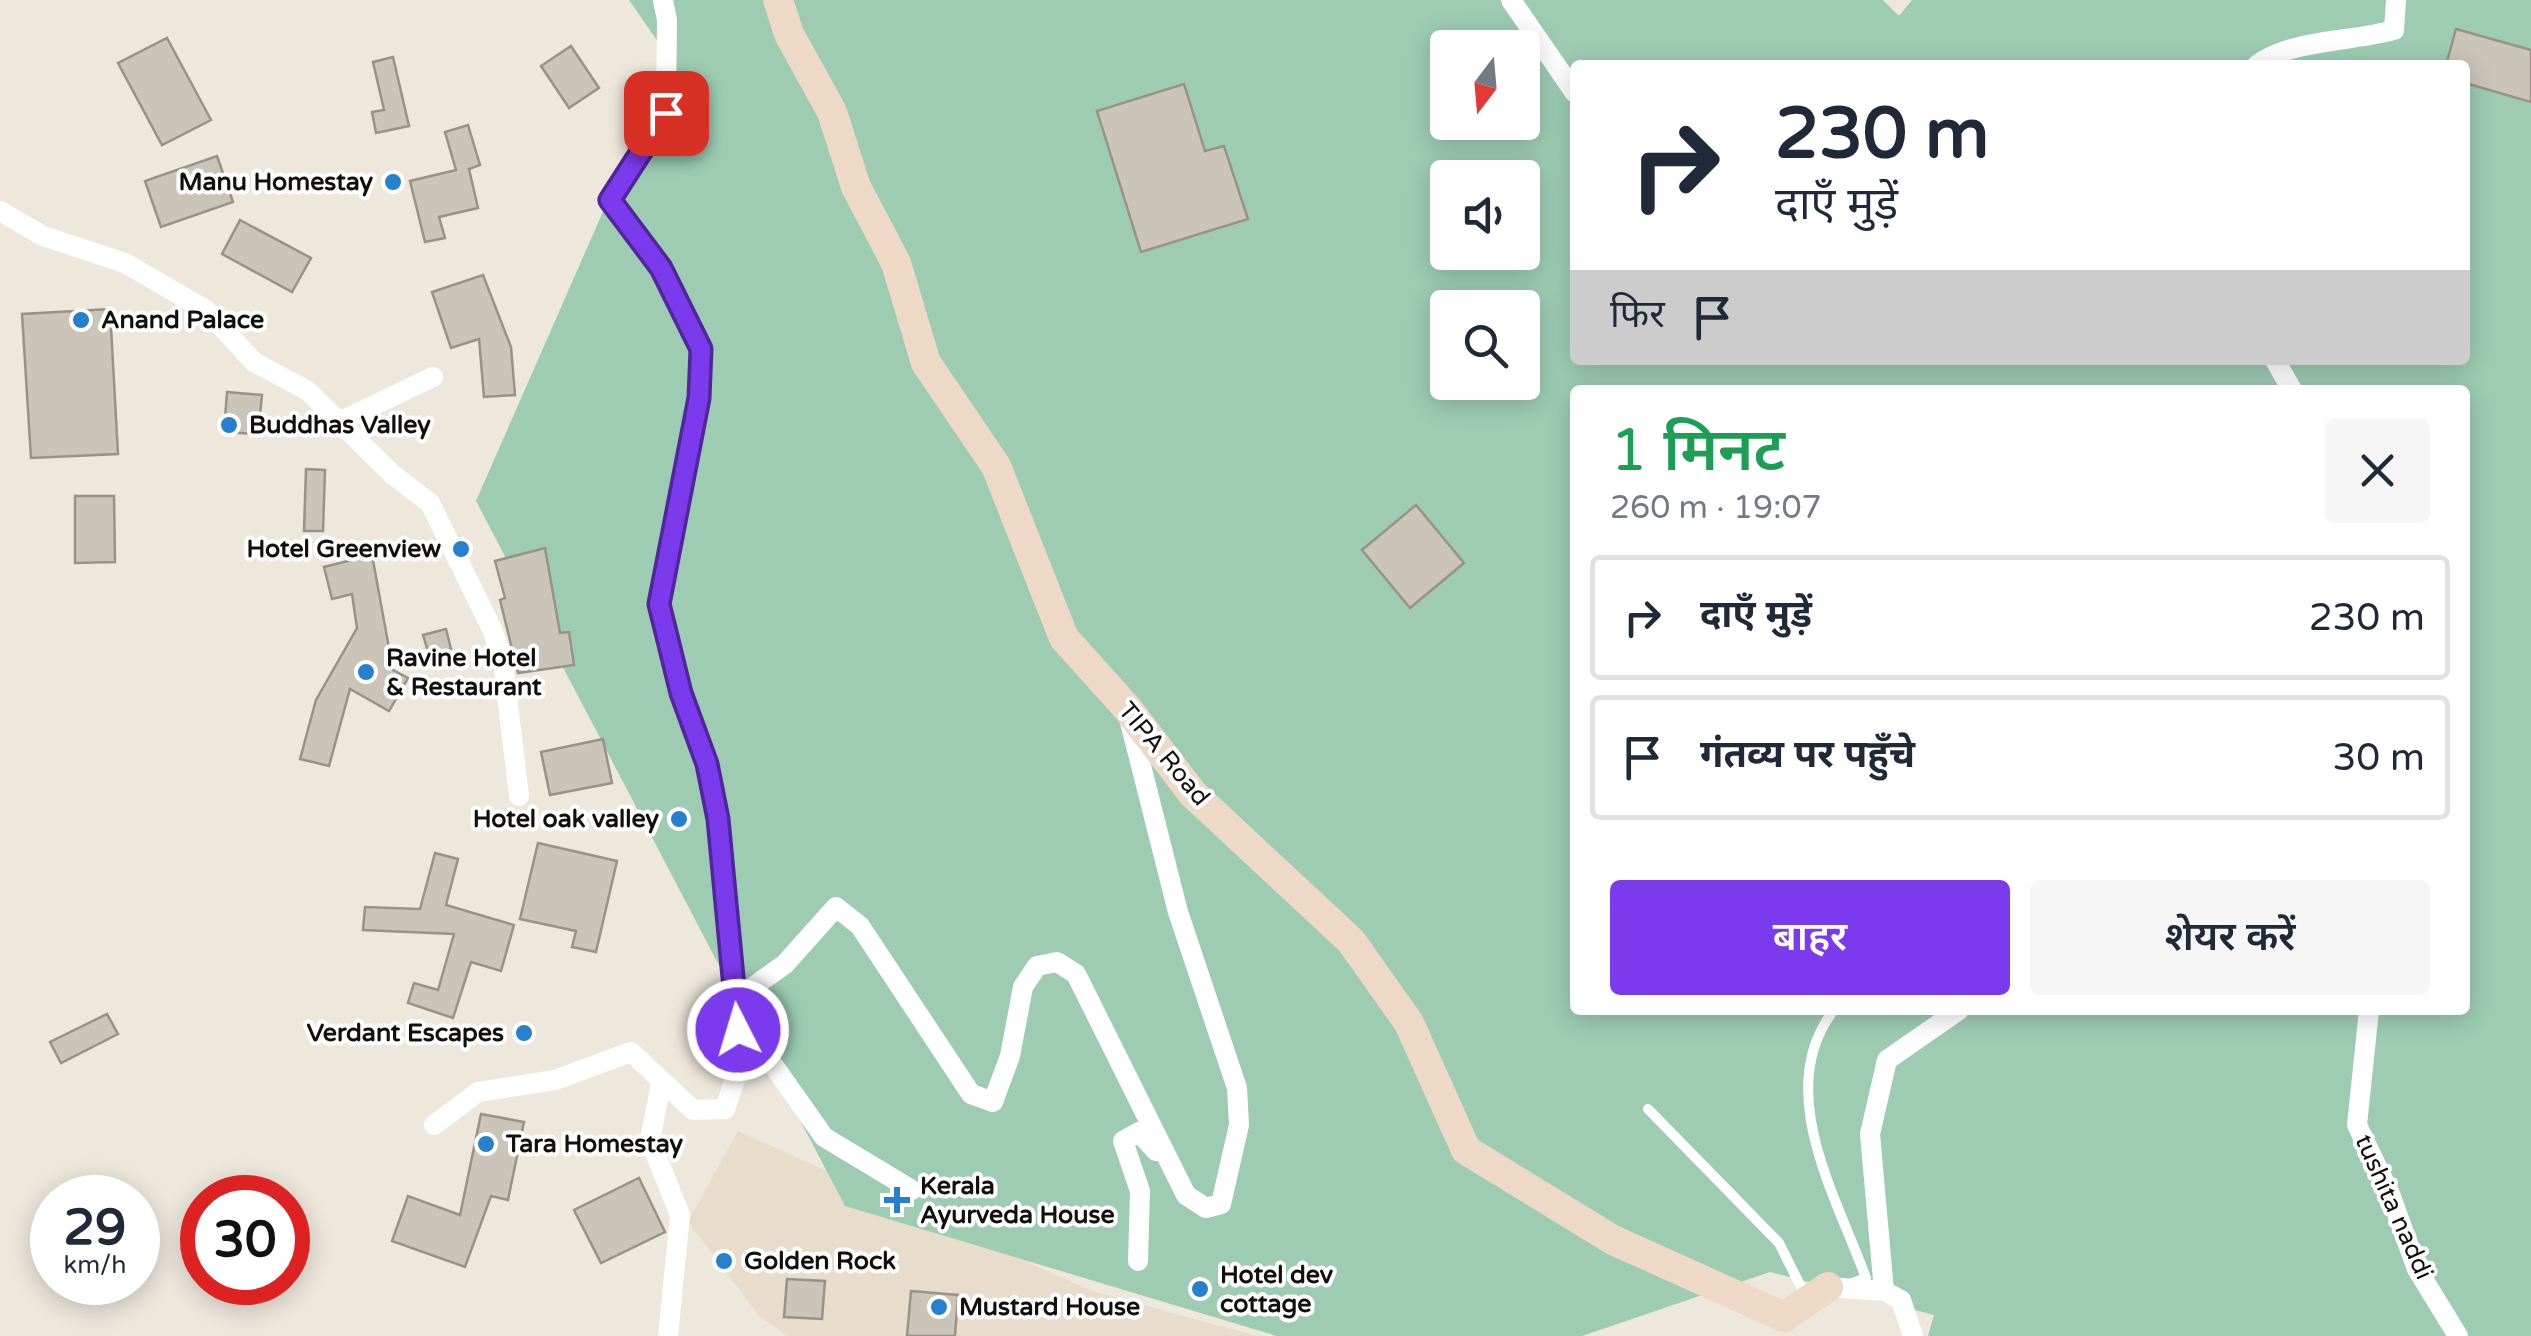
<!DOCTYPE html>
<html lang="hi">
<head>
<meta charset="utf-8">
<style>
	:root { --surface:#fff; --page:#f6f6f7; --text:#1f2937; --muted:#747a83; --line:#e0e1e3; --accent:#7c3aed }
	body { margin:0; font-family:"Varela Round","Noto Sans Devanagari",sans-serif; background:var(--page); color:var(--text); height:100vh; display:flex; flex-direction:column; font-size:38px; white-space:nowrap }
	* { box-sizing:border-box; margin:0 }
	p { font-size:32px; color:var(--muted) }
	.icon { flex:none; width:55px; height:55px; fill:none; stroke:currentColor; stroke-width:2; stroke-linecap:round; stroke-linejoin:round }
	.map { position:relative; flex:1; overflow:hidden }
	.side { position:absolute; left:1570px; top:385px; width:900px; height:630px; display:flex; flex-direction:column; background:var(--surface); border-radius:10px; box-shadow:0 5px 25px #0003 }
	.side>* { flex:none }
	.hud { position:absolute; left:1570px; top:60px; width:900px; height:305px; border-radius:10px; box-shadow:0 5px 25px #0003; background:#fff; color:var(--text); overflow:hidden }
	.needle { width:65px; rotate:196deg }
	.buttons { position:absolute; left:1430px; top:30px; display:grid; gap:20px }
	.buttons a { display:grid; place-items:center; width:110px; height:110px; border-radius:10px; background:var(--surface); box-shadow:0 5px 25px #0003; font-size:50px }
	.speed { position:absolute; left:30px; top:1175px; display:flex; gap:20px; font-size:50px; font-weight:700; text-align:center }
	.speed>* { display:grid; place-content:center; width:130px; height:130px; border-radius:50%; background:var(--surface); box-shadow:0 5px 25px #0003; line-height:1 }
	.speed small { font-size:25px; font-weight:400 }
	.speed .limit { border:15px solid #d22; background:#fff; color:#111 }
	.pin { position:absolute; display:grid; place-items:center; width:85px; height:85px; color:#fff; margin:-42px; border-radius:20px; box-shadow:0 5px 15px #0006 }
	.me { position:absolute; width:110px; margin:-55px; rotate:355deg; stroke-linejoin:round; filter:drop-shadow(0 0 8px #0008) }
	.turn { display:flex; align-items:center; gap:35px; height:210px; padding:0 40px; font-size:45px }
	.turn .icon { width:130px; height:130px; stroke-width:2.5 }
	.turn b { display:block; font-size:70px; line-height:85px }
	.then { display:flex; align-items:center; height:95px; padding:0 40px; background:#0003; gap:20px; font-size:38px }
	.round { display:grid; place-items:center; flex:none; width:105px; height:105px; border-radius:10px; background:var(--page) }
	.headline { display:flex; align-items:center; justify-content:space-between; height:170px; padding:0 40px }
	h1 { font-size:60px; font-weight:600; line-height:75px; color:#1e9e55 }
	.cta { display:flex; gap:20px; margin-top:auto; padding:20px 40px }
	.cta a { flex:1; height:115px; border-radius:10px; background:var(--accent); color:#fff; font-size:40px; font-weight:600; line-height:115px; text-align:center }
	.cta a+a { background:var(--page); color:var(--text) }
	ul { padding:0; list-style:none }
	li { display:flex; align-items:center; gap:30px; height:125px; margin:0 20px 15px; padding:0 20px; border:5px solid var(--line); border-radius:10px }
	li div { flex:1 }
	li b { display:block; font-size:38px }
	li em { font-style:normal }
	.map>svg:first-child { display:block }
	.built { fill:#e8ddcb }
	.green { fill:#9dccb3; fill-rule:evenodd }
	.building { fill:#cac4b9; stroke:#989288; stroke-width:2.5 }
	.lines { fill:none; stroke-linecap:round; stroke-linejoin:round }
	.lane { stroke:#fff; stroke-width:10 }
	.street { stroke:#fff; stroke-width:20 }
	.secondary { stroke:#eed8c6; stroke-width:30 }
	.route-casing { stroke:#51269a; stroke-width:25 }
	.route { stroke:#7c3aed; stroke-width:18 }
	.poi-dot { fill:#2680ce; stroke:#fff; stroke-width:4 }
	.labels { text-anchor:middle; dominant-baseline:central; stroke-width:8; stroke-linejoin:round; paint-order:stroke }
	.poi-label { font-size:25px; font-weight:bold; fill:#12100c; stroke:#fff; text-anchor:start }
	.street-label { font-size:25px; fill:#12100c; stroke:#fff }
</style>
</head>
<body>
<div class="map">
<svg width="2531" height="1336" viewBox="0 0 2531 1336">
	<rect width="100%" height="100%" fill="#ede7dc"/>
	<polygon class="built" points="738,1131 1092,1291 1257,1336 788,1336 760,1317 688,1222"/>
	<path class="green" d="M629,0H1883L1899,16L1912,0H2531V1336H1928L1934,1315L1770,1272L1582,1336H1277L845,1206L476,501L670,59ZM1448,48H1522V122H1448ZM1575,65H2465V360H1575ZM1448,178H1522V252H1448ZM1448,308H1522V382H1448ZM1575,390H2465V1010H1575Z"/>
	<g class="building">
		<polygon points="2456,29 2531,50 2531,102 2465,83 2465,65 2446,65"/>
		<polygon points="167,38 211,120 162,145 118,63"/>
		<polygon points="571,46 599,88 569,108 541,66"/>
		<polygon points="393,57 409,126 376,133 372,112 384,110 373,62"/>
		<polygon points="1184,84 1205,151 1224,146 1248,219 1141,252 1097,111"/>
		<polygon points="468,125 480,165 469,169 478,208 439,217 445,238 425,242 410,181 456,170 445,132"/>
		<polygon points="217,156 233,202 161,227 145,181"/>
		<polygon points="240,220 311,258 292,292 222,254"/>
		<polygon points="483,275 511,347 515,395 484,397 479,339 451,348 432,292"/>
		<polygon points="110,309 118,454 31,458 22,314"/>
		<polygon points="227,392 262,395 258,434 224,432"/>
		<polygon points="306,469 325,470 323,531 304,531"/>
		<polygon points="75,496 114,496 115,562 75,563"/>
		<polygon points="1416,505 1464,563 1410,608 1362,550"/>
		<polygon points="545,548 560,633 569,632 574,665 518,673 500,600 505,598 495,561"/>
		<polygon points="372,555 393,670 408,678 389,711 350,689 329,766 300,759 316,700 357,628 352,594 332,599 324,567"/>
		<polygon points="446,629 451,649 429,655 423,635"/>
		<polygon points="603,739 612,783 550,795 541,752"/>
		<polygon points="538,843 617,861 596,952 572,947 576,931 520,919"/>
		<polygon points="435,853 458,859 446,905 514,925 501,971 471,962 453,1018 408,1003 414,983 438,990 454,934 363,930 365,907 420,909"/>
		<polygon points="107,1014 118,1034 61,1063 50,1042"/>
		<polygon points="481,1114 524,1122 508,1200 491,1196 465,1267 392,1241 408,1196 460,1215"/>
		<polygon points="639,1178 665,1232 601,1263 574,1210"/>
		<polygon points="787,1279 825,1281 822,1319 784,1317"/>
		<polygon points="911,1291 958,1295 955,1336 907,1336"/>
	</g>
	<g class="lines">
		<g class="lane">
			<path d="M1834,1010C1772,1089 1837,1198 1866,1278L1853,1283"/>
			<polyline points="1648,1109 1779,1243 1805,1295"/>
		</g>
		<g class="street">
			<polyline points="1511,0 1575,93"/>
			<path d="M2257,65C2292,39 2352,42 2394,30L2396,0"/>
			<polyline points="0,211 43,236 125,263 206,310 254,362 308,391 392,474 430,503 492,629 503,662 519,796"/>
			<polyline points="2275,360 2292,390"/>
			<polyline points="339,422 433,377"/>
			<polyline points="2369,1010 2357,1125 2390,1194 2417,1269 2458,1336"/>
			<polyline points="661,1084 650,1140 680,1215 668,1336"/>
			<polyline points="434,1125 478,1092 555,1080 631,1052 693,1110 725,1109 741,1061 718,819 707,764 681,693 659,604 699,398 701,349 661,268 610,200 666,113 667,20 663,0"/>
			<polyline points="912,1190 824,1137 764,1052 736,999 785,964 836,907 860,926 971,1094 993,1102 1010,1056 1023,987 1037,966 1057,962 1076,974 1186,1195 1206,1208 1221,1204 1239,1125 1237,1088 1178,912 1130,722"/>
			<polyline points="1138,1261 1140,1191 1123,1141 1139,1132 1156,1151"/>
			<polyline points="1828,1287 1884,1291 1901,1300 1913,1336"/>
			<polyline points="1884,1291 1870,1134 1887,1060 1959,1010"/>
		</g>
		<polyline class="secondary" points="778,0 789,34 832,112 856,187 896,263 926,363 996,466 1064,638 1127,708 1193,794 1351,941 1409,1023 1466,1150 1613,1240 1784,1317 1828,1287"/>
	</g>
	<g class="lines">
		<defs>
			<polyline id="route" points="666,113 610,200 661,268 701,349 699,398 659,604 681,693 707,764 718,819 738,1030"/>
		</defs>
		<use href="#route" class="route-casing"/>
		<use href="#route" class="route"/>
	</g>
	<g class="poi-dot">
		<circle cx="393" cy="182" r="10"/>
		<circle cx="81" cy="320" r="10"/>
		<circle cx="229" cy="425" r="10"/>
		<circle cx="461" cy="549" r="10"/>
		<circle cx="366" cy="672" r="10"/>
		<circle cx="679" cy="819" r="10"/>
		<circle cx="524" cy="1033" r="10"/>
		<circle cx="486" cy="1144" r="10"/>
		<path d="M892 1185h10v10h10v10h-10v10h-10v-10h-10v-10h10z"/>
		<circle cx="724" cy="1261" r="10"/>
		<circle cx="1200" cy="1289" r="10"/>
		<circle cx="939" cy="1307" r="10"/>
	</g>
	<g class="labels">
		<g class="poi-label">
			<text x="373" y="182" text-anchor="end">Manu Homestay</text>
			<text x="101" y="320">Anand Palace</text>
			<text x="249" y="425">Buddhas Valley</text>
			<text x="441" y="549" text-anchor="end">Hotel Greenview</text>
			<text x="386" y="658">Ravine Hotel<tspan x="386" dy="29">&amp; Restaurant</tspan></text>
			<text x="659" y="819" text-anchor="end">Hotel oak valley</text>
			<text x="504" y="1033" text-anchor="end">Verdant Escapes</text>
			<text x="506" y="1144">Tara Homestay</text>
			<text x="920" y="1186">Kerala<tspan x="920" dy="29">Ayurveda House</tspan></text>
			<text x="744" y="1261">Golden Rock</text>
			<text x="1220" y="1275">Hotel dev<tspan x="1220" dy="29">cottage</tspan></text>
			<text x="959" y="1307">Mustard House</text>
		</g>
		<g class="street-label">
			<text transform="translate(1164 754) rotate(50)">TIPA Road</text>
			<text transform="translate(2394 1207) rotate(66)">tushita naddi</text>
		</g>
	</g>
</svg>
<div class="buttons">
<a><svg class="needle" viewBox="-14 -14 28 28"><path d="M0-13l5 13h-10z" fill="#e53935"/><path d="M0 13l5-13h-10z" fill="#747a83"/></svg></a>
<a><svg class="icon" aria-label="sound" viewBox="0 0 24 24"><path d="M4 9h4l5-4v14l-5-4H4zM17 9q2 3 0 6"/></svg></a>
<a><svg class="icon" aria-label="search" viewBox="0 0 24 24"><circle cx="10" cy="10" r="6"/><path d="M15 15l6 6"/></svg></a>
</div>
<div class="speed"><div>29<small>km/h</small></div><div class="limit">30</div></div>
<div class="pin" style="left:666px;top:113px;background:#d93025"><svg class="icon" aria-label="arrive" viewBox="0 0 24 24"><path d="M6 21V4h12l-3 4 3 4H6"/></svg></div>
<svg class="me" style="left:738px;top:1030px" viewBox="-20 -20 40 40"><circle r="17" fill="#7c3aed" stroke="#fff" stroke-width="3"/><path d="M0-11L8 9 0 5-8 9z" fill="#fff"/></svg>
<div class="hud">
<div class="turn"><svg class="icon" aria-label="right" viewBox="0 0 24 24"><path d="M7 20v-9h11M14 6l5 5-5 5"/></svg><div><b>230 m</b>दाएँ मुड़ें</div></div>
<div class="then">फिर<svg class="icon" aria-label="arrive" viewBox="0 0 24 24"><path d="M6 21V4h12l-3 4 3 4H6"/></svg></div>
</div>
<section class="side">
<div class="headline"><div><h1>1 मिनट</h1><p>260 m · 19:07</p></div><a class="round"><svg class="icon" aria-label="close" viewBox="0 0 24 24"><path d="M6 6l12 12M18 6L6 18"/></svg></a></div>
<ul>
<li><svg class="icon" aria-label="right" viewBox="0 0 24 24"><path d="M7 20v-9h11M14 6l5 5-5 5"/></svg><div><b>दाएँ मुड़ें</b></div><em>230 m</em></li>
<li><svg class="icon" aria-label="arrive" viewBox="0 0 24 24"><path d="M6 21V4h12l-3 4 3 4H6"/></svg><div><b>गंतव्य पर पहुँचे</b></div><em>30 m</em></li>
</ul>
<div class="cta"><a>बाहर</a><a>शेयर करें</a></div>
</section>
</div>
</body>
</html>
